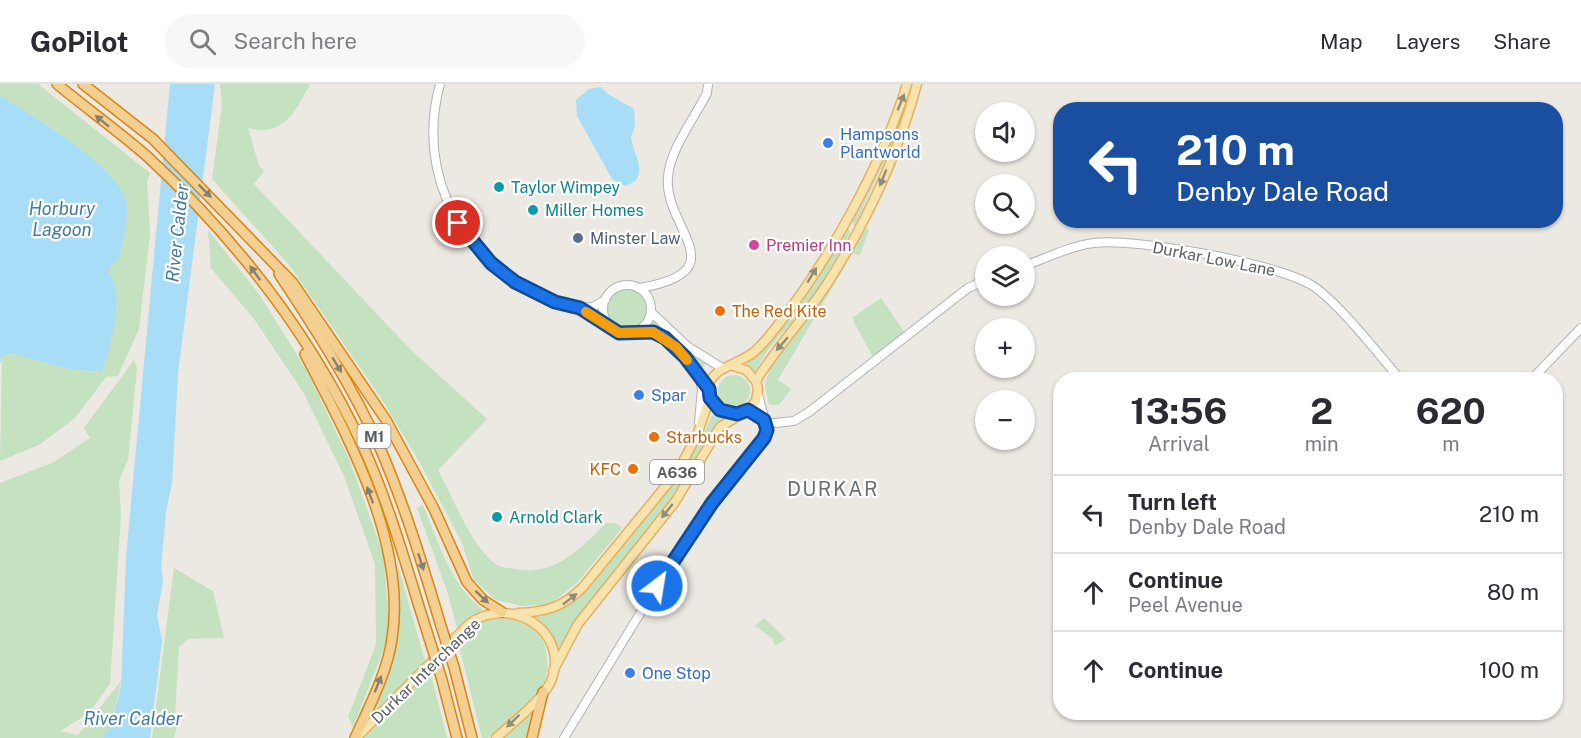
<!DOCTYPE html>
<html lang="en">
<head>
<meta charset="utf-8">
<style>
	:root { --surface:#fff; --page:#f7f7f7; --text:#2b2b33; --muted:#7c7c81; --line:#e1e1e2 }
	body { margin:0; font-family:"Public Sans",sans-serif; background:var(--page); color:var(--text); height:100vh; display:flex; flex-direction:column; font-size:22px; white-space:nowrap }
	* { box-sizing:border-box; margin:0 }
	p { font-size:20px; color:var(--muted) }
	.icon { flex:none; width:33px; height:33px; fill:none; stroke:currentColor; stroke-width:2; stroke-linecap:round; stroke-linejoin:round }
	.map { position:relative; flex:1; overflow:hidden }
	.sheet { position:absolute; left:1053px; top:288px; width:510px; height:348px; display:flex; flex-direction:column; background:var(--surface); border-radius:24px; box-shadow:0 2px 4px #0004 }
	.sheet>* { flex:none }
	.guide { position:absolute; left:1053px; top:18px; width:510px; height:126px; border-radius:24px; box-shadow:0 2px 4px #0004; background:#1a4fa0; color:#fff; overflow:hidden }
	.buttons { position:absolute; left:975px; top:18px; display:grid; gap:12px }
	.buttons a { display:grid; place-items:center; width:60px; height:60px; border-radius:50%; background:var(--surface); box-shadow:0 2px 4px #0004; font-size:30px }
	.pin { position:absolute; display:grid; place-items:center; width:51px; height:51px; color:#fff; margin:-26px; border:3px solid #fff; border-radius:50%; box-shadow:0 2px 6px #0007 }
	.me { position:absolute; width:66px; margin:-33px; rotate:31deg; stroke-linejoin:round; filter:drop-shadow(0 0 4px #0008) }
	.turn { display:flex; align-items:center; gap:21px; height:126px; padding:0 24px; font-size:27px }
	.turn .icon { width:78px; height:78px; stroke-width:2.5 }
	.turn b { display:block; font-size:42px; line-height:51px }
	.eta { display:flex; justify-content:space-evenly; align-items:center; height:102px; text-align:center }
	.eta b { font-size:36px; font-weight:700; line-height:42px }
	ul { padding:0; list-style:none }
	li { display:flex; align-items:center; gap:18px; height:78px; padding:0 24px; border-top:2px solid var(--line) }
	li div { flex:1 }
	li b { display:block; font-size:22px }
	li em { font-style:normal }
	header { display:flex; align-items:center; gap:36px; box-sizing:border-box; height:84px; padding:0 30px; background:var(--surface); border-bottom:2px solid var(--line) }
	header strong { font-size:28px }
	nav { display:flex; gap:33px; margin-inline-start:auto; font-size:21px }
	.search { width:420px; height:54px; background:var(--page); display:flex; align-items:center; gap:15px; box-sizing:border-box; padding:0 21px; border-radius:33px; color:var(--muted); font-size:22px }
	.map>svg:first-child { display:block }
	.green { fill:#c4e1c0 }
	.water { fill:#a7ddf7 }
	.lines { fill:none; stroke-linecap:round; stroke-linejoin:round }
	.secondary-casing { stroke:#afb2b6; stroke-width:10 }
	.primary-casing { stroke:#e4b163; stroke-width:11 }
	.highway-casing { stroke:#d98614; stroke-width:12 }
	.secondary { stroke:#fff; stroke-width:8 }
	.primary { stroke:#f7e3ab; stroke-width:8 }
	.highway { stroke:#f3cf92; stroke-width:9 }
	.highway-bridge-casing { stroke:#d98614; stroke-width:12; stroke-linecap:butt }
	.highway-bridge { stroke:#f3cf92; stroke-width:9 }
	.oneway { fill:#918d7b }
	.oneway2 { fill:#888070 }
	.route-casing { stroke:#114b97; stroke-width:15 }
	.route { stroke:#1a73e8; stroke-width:10 }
	.slow { stroke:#f59e0b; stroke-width:10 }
	.shop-dot { fill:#3f7fe0; stroke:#fff; stroke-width:2 }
	.culture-dot { fill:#0f9aa8; stroke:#fff; stroke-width:2 }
	.service-dot { fill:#5c6f8a; stroke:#fff; stroke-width:2 }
	.hotel-dot { fill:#d1479c; stroke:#fff; stroke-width:2 }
	.food-dot { fill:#e8710a; stroke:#fff; stroke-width:2 }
	.labels { text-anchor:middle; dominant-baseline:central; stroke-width:4.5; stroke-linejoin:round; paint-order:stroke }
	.shield { fill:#fff; stroke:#8c8e90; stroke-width:1.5 }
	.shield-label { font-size:15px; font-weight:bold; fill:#5a5e61 }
	.shop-label { font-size:16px; fill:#366cbe; stroke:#fff; text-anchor:start }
	.culture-label { font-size:16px; fill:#0d838f; stroke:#fff; text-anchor:start }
	.service-label { font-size:16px; fill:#4e5e75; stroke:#fff; text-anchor:start }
	.hotel-label { font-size:16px; fill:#b23c85; stroke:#fff; text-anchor:start }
	.street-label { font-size:16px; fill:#5a5e61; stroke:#fff }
	.food-label { font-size:16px; fill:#c56008; stroke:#fff; text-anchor:start }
	.water-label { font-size:18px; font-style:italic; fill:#437a9e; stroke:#fff }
	.quarter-label { font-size:20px; letter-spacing:1.5px; fill:#6b7073; stroke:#fff }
</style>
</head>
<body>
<header>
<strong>GoPilot</strong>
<div class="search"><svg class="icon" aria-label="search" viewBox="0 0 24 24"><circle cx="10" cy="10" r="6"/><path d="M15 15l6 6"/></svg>Search here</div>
<nav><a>Map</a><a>Layers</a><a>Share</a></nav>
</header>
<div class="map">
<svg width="1581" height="654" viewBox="0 0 1581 654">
	<rect width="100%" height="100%" fill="#ece8e2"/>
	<g class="green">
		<path d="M0,0H38L150,89L147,98L150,150L139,245L118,292L106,293L75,334L39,361L0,377L2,272L10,269L68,285L102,288C109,261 125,214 109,189L112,180L120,173C122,157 129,134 126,118C117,82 32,31 0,12Z"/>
		<path d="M220,0H310C295,28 284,53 248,44L259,82L264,87L254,100L410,265L487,335L438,386C453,413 471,463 497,481C501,484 509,484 515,485C554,493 580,465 606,439H616L622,444L577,499L550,520L523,522L496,516L474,496L462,459L420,379L381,314L290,182L212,95L222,21Z"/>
		<polygon points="911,0 914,0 899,46 854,143 852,133 889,56"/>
		<path d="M847,140L850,149C837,173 823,199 807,221C791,242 764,263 756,289L747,279L763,265Z"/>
		<polygon points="866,145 869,146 860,171 852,170 778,296 791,305 779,321 769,321 765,301 770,284 825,207 857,152 861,153"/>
		<polygon points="208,146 259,210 307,287 349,375 384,472 389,540 385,562 353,643 348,633 376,560 375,480 344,392 303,308 254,235 211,184"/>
		<circle cx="627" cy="225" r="20"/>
		<polygon points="881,214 907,252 875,277 852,234"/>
		<polygon points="654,236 706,279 702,284 680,261 651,243"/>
		<polygon points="134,276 137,284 128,376 119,396 121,430 110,600 88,630 60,647 78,651 121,597 112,639 103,654 0,654 0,399 54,378 90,354 84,344"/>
		<circle cx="734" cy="307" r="16"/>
		<path d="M714,328L724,334C701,356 690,389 672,414C633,466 588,512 557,569C551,553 546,541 531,533C554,533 570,522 586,506C633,450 683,395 714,328Z"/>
		<path d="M423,421C438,457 451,504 485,527L467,535L457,544L447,507L417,424Z"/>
		<path d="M397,478L425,577L370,632L369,625C397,569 403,541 397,478Z"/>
		<polygon points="174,484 213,507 224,554 188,555 179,563 175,630 178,639 174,654 152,654"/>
		<path d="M494,534C521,534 545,545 547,574C548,583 547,594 542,602C530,622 505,638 488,654H482L458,558L480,538Z"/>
		<polygon points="764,534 786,555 775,562 772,554 755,542"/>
		<polygon points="430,587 447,654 364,654"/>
		<polygon points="536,623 528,654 503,654"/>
	</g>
	<g class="water">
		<polygon points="170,0 215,0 178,289 172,400 166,427 161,484 163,497 157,531 162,557 150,654 103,654 112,639 121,602 126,473"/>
		<path d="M601,3L608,10L634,25L635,41L631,53C633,71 652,94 625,102L612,95L577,32L576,16L589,5Z"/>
		<path d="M0,12C32,31 118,82 126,118C129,134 122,157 120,174L112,180L109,189C126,216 110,260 102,288L68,285L10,269L2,272L0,281Z"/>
	</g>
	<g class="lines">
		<defs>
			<g id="secondary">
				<path d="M440,0C418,81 453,163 526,204C552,219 581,224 607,239"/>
				<path d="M1024,182C1047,174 1070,162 1094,159C1137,154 1277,179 1313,202C1340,220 1378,270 1401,296"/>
				<circle cx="627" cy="225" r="24"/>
				<path d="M640,204C739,187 663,144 668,93C670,65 694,35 707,9L708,0"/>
				<polyline points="580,224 593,223 605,216"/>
				<polyline points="652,229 687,262 722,284"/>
				<path d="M639,247C674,249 688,280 709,305"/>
				<polyline points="1531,296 1581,244"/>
				<polyline points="699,338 702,305 700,297"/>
				<polyline points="766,340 794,337 809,328 968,204 986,196"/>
				<polyline points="564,654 675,472 764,354 766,340 758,311"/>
			</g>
			<g id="primary">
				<path d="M756,297C777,262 805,234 827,200C866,139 898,70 917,0"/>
				<path d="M737,330C720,329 704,318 710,298C716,283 741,279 754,268C763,260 771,250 778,241C829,176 883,79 907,0"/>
				<path d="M518,529C547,528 563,523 583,503L678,387L697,351L710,313"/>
				<polyline points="553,587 578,540 675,418 720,343 748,326 756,317 758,305 756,297 746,286 733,282"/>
				<path d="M356,654L469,540C512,509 571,549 551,597C543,616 511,640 496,654"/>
			</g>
			<g id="highway">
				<path d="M57,0C87,25 120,48 149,74C238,157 315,257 366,369C392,428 409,492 429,554"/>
				<polyline points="83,0 153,55 293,199 386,336 434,425 467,498 483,516 502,528"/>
				<path d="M279,190C316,246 353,303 380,364C405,422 423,482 441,542"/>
				<path d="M305,270C348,353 407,459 392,555C387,589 369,623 355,654"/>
				<polyline points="454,583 472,654"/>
				<polyline points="442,596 457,654"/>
				<polyline points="532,654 543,608"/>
			</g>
		</defs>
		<use href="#secondary" class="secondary-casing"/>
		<use href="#primary" class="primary-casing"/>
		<use href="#highway" class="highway-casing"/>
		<use href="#secondary" class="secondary"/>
		<use href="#primary" class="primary"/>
		<use href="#highway" class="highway"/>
		<defs>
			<g id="highway-bridge">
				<polyline points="441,542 454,583"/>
				<polyline points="429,554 442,596"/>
			</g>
		</defs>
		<use href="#highway-bridge" class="highway-bridge-casing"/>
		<use href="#highway-bridge" class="highway-bridge"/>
	</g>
	<defs><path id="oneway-solid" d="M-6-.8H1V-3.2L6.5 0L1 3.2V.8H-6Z" transform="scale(1.5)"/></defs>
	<g class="oneway">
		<use href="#oneway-solid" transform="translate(901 18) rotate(-68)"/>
		<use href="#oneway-solid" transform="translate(883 94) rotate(112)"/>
		<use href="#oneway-solid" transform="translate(812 191) rotate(-59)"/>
		<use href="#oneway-solid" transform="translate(782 260) rotate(131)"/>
		<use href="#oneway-solid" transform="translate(667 427) rotate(129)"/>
		<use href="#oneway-solid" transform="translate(570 515) rotate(-38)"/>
		<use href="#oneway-solid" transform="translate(513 637) rotate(136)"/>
	</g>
	<g class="oneway2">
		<use href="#oneway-solid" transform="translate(102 37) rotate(-141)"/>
		<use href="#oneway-solid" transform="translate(205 107) rotate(45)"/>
		<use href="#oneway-solid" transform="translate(255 189) rotate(-126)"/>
		<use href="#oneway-solid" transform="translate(337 281) rotate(59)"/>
		<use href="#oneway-solid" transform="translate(370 411) rotate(-110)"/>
		<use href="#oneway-solid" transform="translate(421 478) rotate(72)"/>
		<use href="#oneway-solid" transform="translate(482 513) rotate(43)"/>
		<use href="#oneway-solid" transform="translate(378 600) rotate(-68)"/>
	</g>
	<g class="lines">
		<defs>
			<polyline id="route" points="458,139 491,179 515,198 555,218 580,224 619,249 653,248 665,254 685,273 709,305 710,314 720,326 737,330 748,326 764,336 767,346 764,354 712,419 657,502"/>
		</defs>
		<use href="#route" class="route-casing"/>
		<use href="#route" class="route"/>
		<polyline class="slow" points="586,228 619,249 653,248 676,263 687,276"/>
	</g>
	<g class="shop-dot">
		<circle cx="828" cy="59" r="6"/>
		<circle cx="639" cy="311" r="6"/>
		<circle cx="630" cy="589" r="6"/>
	</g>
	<g class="culture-dot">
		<circle cx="499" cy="103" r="6"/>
		<circle cx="533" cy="126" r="6"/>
		<circle cx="497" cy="433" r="6"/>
	</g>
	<circle class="service-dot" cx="578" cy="154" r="6"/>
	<circle class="hotel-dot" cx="754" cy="161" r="6"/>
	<g class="food-dot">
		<circle cx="720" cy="227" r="6"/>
		<circle cx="654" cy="353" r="6"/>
		<circle cx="633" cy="385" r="6"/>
	</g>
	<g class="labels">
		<g class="shield">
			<rect x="357.5" y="340" width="33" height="24" rx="4.5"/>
			<rect x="650" y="376" width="54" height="24" rx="4.5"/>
		</g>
		<g class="shield-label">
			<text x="374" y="352">M1</text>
			<text x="677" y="388">A636</text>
		</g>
		<g class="shop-label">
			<text x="840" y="50">Hampsons<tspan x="840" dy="18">Plantworld</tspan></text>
			<text x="651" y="311">Spar</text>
			<text x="642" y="589">One Stop</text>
		</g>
		<g class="culture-label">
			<text x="511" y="103">Taylor Wimpey</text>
			<text x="545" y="126">Miller Homes</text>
			<text x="509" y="433">Arnold Clark</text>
		</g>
		<g class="service-label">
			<text x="590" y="154">Minster Law</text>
		</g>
		<g class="hotel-label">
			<text x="766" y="161">Premier Inn</text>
		</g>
		<g class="street-label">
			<text transform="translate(1214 175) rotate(11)">Durkar Low Lane</text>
			<text transform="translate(426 587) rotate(-44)">Durkar Interchange</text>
		</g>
		<g class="food-label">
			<text x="732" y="227">The Red Kite</text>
			<text x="666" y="353">Starbucks</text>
			<text x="621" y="385" text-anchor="end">KFC</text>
		</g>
		<g class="water-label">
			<text x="62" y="124">Horbury<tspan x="62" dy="21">Lagoon</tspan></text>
			<text transform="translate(177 149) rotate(-84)">River Calder</text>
			<text x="133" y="634">River Calder</text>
		</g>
		<g class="quarter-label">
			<text x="833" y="405">DURKAR</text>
		</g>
	</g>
</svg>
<div class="buttons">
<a><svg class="icon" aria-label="sound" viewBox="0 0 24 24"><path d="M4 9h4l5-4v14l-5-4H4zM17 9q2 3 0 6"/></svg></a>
<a><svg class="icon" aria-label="search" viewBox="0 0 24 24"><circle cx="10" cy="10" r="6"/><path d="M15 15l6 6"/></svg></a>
<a><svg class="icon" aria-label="layers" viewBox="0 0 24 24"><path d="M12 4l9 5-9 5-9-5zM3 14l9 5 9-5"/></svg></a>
<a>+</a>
<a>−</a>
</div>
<div class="pin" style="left:458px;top:139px;background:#d93025"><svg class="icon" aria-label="arrive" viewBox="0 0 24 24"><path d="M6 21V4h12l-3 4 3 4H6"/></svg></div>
<svg class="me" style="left:657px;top:502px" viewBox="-20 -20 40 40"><circle r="17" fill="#1a73e8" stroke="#fff" stroke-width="3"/><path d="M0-11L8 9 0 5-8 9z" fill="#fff"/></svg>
<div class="guide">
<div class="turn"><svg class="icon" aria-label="left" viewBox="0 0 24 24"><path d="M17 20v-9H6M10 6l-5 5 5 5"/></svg><div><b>210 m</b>Denby Dale Road</div></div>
</div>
<section class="sheet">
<div class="eta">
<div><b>13:56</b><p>Arrival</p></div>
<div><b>2</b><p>min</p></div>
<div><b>620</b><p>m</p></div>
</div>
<ul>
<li><svg class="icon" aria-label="left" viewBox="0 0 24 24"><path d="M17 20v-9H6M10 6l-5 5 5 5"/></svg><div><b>Turn left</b><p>Denby Dale Road</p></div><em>210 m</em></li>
<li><svg class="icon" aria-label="ahead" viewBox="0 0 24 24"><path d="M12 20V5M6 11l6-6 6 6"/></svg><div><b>Continue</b><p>Peel Avenue</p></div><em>80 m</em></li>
<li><svg class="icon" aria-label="ahead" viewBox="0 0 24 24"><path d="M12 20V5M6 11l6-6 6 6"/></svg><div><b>Continue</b></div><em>100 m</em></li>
</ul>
</section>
</div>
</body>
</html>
